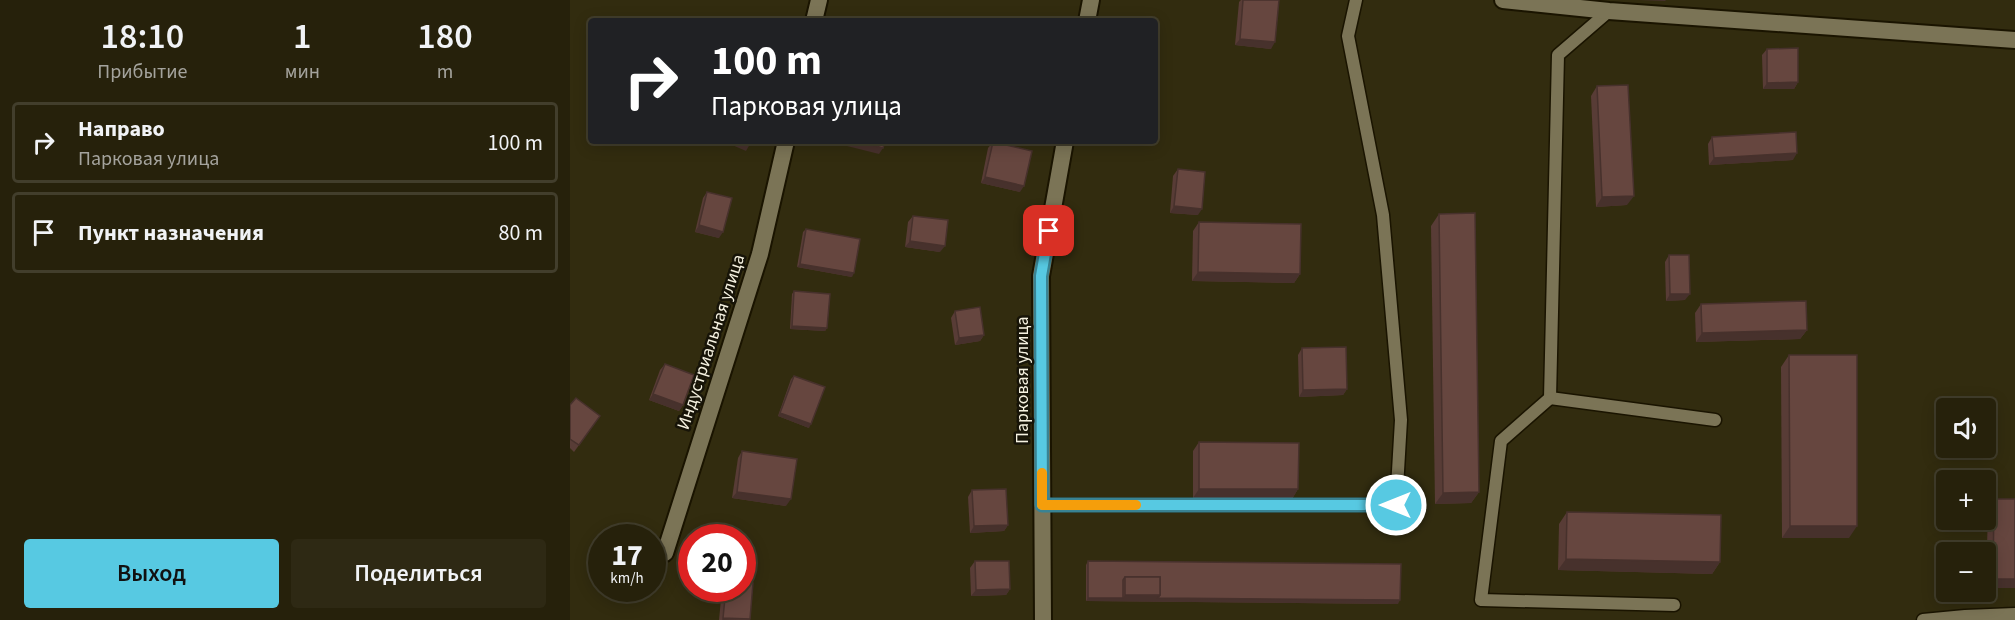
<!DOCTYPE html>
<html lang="ru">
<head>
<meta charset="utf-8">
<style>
	:root { --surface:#26210b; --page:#2e2914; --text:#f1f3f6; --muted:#a4a39d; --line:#423e2c; --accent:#57c9e2 }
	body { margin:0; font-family:"Source Sans 3",sans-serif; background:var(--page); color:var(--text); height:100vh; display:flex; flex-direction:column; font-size:22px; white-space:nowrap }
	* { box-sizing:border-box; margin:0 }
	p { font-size:20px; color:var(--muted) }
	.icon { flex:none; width:33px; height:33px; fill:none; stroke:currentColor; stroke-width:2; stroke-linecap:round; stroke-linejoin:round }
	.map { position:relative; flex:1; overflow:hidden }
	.sheet { display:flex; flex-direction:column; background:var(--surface); width:570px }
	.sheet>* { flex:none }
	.hud { position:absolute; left:18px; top:18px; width:570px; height:126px; border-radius:6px; box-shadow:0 3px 15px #0003,0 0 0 2px var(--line); background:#202124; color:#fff; overflow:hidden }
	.controls { position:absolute; left:1366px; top:398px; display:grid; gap:12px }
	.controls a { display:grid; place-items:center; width:60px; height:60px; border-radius:6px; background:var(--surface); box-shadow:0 3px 15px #0003,0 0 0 2px var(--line); font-size:30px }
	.speed { position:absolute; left:18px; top:524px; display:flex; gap:12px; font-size:30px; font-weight:700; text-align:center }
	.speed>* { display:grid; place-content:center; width:78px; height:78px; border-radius:50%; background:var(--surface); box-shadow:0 3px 15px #0003,0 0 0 2px var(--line); line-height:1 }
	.speed small { font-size:15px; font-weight:400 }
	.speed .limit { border:9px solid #d22; background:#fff; color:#111 }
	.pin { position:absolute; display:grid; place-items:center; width:51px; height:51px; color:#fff; margin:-26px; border-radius:12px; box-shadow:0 3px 9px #0006 }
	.me { position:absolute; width:66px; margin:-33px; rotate:270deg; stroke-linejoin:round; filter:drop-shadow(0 0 4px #0008) }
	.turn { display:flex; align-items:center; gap:21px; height:126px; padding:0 24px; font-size:27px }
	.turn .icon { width:78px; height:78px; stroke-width:2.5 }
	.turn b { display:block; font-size:42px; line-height:51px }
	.eta { display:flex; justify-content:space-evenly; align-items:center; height:102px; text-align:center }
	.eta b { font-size:36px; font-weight:600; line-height:42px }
	.button { display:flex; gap:12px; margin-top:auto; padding:12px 24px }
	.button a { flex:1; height:69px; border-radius:6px; background:var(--accent); color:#111; font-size:24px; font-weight:600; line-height:69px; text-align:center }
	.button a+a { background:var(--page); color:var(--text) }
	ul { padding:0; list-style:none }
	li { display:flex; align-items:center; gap:18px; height:81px; margin:0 12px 9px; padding:0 12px; border:3px solid var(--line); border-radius:6px }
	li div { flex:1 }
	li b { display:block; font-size:22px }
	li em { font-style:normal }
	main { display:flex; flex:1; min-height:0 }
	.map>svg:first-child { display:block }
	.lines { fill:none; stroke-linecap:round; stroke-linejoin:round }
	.service-casing { stroke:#1a1400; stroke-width:15 }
	.minor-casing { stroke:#1a1400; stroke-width:20 }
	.service { stroke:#7b7456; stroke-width:12 }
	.minor { stroke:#7b7456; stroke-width:16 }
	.wall { fill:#583c36 }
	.shaded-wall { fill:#47312c }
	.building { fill:#66463f; stroke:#47312c; stroke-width:1.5 }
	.route-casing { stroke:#398393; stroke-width:15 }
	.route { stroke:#57c9e2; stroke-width:10 }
	.slow { stroke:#f59e0b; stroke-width:10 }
	.labels { text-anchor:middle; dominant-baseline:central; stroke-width:5; stroke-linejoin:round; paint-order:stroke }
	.street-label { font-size:18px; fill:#f6f2e1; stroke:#171408 }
</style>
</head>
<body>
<main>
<section class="sheet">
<div class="eta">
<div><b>18:10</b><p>Прибытие</p></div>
<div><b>1</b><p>мин</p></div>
<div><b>180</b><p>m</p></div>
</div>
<ul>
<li><svg class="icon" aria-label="right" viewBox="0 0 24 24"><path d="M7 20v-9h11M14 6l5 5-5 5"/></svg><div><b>Направо</b><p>Парковая улица</p></div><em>100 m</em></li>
<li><svg class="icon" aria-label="arrive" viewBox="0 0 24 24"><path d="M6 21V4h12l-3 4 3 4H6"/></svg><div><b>Пункт назначения</b></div><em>80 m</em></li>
</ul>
<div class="button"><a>Выход</a><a>Поделиться</a></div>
</section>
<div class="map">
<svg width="1445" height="620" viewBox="0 0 1445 620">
	<rect width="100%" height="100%" fill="#322c0f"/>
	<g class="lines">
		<defs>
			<g id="service">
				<polyline points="1039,11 988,55 980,398 1145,420"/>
				<polyline points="980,398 931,441 911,600 1104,605"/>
				<polyline points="472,505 826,505 831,420 813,215 778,36 786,0"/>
				<polyline points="1353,620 1395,616 1445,614"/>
			</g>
			<g id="minor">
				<polyline points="933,0 1039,11 1445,40"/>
				<polyline points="244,21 249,0"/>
				<polyline points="517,21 521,0"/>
				<polyline points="95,553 190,254 216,141"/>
				<polyline points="473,620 471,276 495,141"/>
			</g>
		</defs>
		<use href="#service" class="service-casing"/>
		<use href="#minor" class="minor-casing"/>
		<use href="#service" class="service"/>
		<use href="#minor" class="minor"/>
	</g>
	<g class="wall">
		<polygon points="671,0 709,0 701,49 665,45 669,2"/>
		<polygon points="1197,49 1228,82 1224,89 1193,89 1192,55"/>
		<polygon points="1027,86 1057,205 1026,207 1021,96"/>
		<polygon points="1142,137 1223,160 1139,165 1138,144"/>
		<polygon points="423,142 450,192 411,183 418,148"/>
		<polygon points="608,169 628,215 600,213 603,176"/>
		<polygon points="137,192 149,238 125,232 133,198"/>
		<polygon points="869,214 909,492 901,503 865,504 861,226"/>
		<polygon points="343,216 370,252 335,247 338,222"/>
		<polygon points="629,222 730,274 724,283 622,281 623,231"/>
		<polygon points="236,229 282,277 227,267 233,232"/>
		<polygon points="1099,255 1115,300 1096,301 1095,262"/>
		<polygon points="224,291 257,328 255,331 220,329 222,294"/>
		<polygon points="1131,304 1237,330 1230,339 1126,342 1125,313"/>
		<polygon points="385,311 414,335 410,341 385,345 381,318"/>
		<polygon points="732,348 777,389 773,395 729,397 728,355"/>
		<polygon points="1219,355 1279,538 1212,538 1211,367"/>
		<polygon points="95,364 113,405 109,411 79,400 90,370"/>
		<polygon points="224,376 239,428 208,416 221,379"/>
		<polygon points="0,405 30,416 4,452 0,448"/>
		<polygon points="629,442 728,489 722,499 623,498 623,451"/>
		<polygon points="172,451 216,506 162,498 168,458"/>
		<polygon points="402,490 438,525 434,531 400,533 398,497"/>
		<polygon points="1424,499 1445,588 1416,588 1418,508"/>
		<polygon points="997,512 1150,562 1142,574 988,570 989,524"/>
		<polygon points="405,561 440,589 436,595 401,596 400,568"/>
		<polygon points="518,561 828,604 516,601 516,565"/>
		<polygon points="152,588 172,588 180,620 149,620"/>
	</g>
	<g class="shaded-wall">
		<polygon points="1069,0 1096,0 1095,1"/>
		<polygon points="670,39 705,42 701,49 665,45"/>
		<polygon points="1228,82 1224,89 1193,89 1197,83"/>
		<polygon points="153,141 172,141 180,144 176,151"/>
		<polygon points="275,141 288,141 313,148 309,154 273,145"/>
		<polygon points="1227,153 1223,160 1139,165 1144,158"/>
		<polygon points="415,177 454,186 450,192 411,183"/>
		<polygon points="1064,196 1057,205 1026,207 1032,197"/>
		<polygon points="604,206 632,209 628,215 600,213"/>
		<polygon points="129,225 153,232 149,238 125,232"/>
		<polygon points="340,241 375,246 370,252 335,247"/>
		<polygon points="230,264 284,273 282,277 227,267"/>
		<polygon points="628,272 730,274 724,283 622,281"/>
		<polygon points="1100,294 1120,294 1115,300 1096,301"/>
		<polygon points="222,326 257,328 255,331 220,329"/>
		<polygon points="1237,330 1230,339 1126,342 1132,333"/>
		<polygon points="414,335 410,341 385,345 389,338"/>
		<polygon points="777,389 773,395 729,397 733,390"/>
		<polygon points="83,394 113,405 109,411 79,400"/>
		<polygon points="210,413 241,424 239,428 208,416"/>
		<polygon points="629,489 728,489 722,499 623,498"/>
		<polygon points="167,492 221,499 216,506 162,498"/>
		<polygon points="909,492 901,503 865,504 873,493"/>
		<polygon points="438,525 434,531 400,533 404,526"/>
		<polygon points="1220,526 1287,526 1279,538 1212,538"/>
		<polygon points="996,559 1150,562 1142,574 988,570"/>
		<polygon points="1423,579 1445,579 1445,588 1416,588"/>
		<polygon points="440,589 436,595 401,596 406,590"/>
		<polygon points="555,595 830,600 828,604 516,601 518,598 553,598"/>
		<polygon points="153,618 180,619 152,620"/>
	</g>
	<g class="building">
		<polygon points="673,0 709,0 705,42 670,39"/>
		<polygon points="1228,48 1228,82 1197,83 1197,49"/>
		<polygon points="1058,85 1064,196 1032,197 1027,86"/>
		<polygon points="1226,132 1227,153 1144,158 1142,137"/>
		<polygon points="172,141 181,141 180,144"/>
		<polygon points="288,141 315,141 313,148"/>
		<polygon points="423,142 462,151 454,186 415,177"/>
		<polygon points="608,169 635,172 632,209 604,206"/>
		<polygon points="137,192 162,198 153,232 129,225"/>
		<polygon points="905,213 909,492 873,493 869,214"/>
		<polygon points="343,216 378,220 375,246 340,241"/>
		<polygon points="629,222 731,224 730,274 628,272"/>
		<polygon points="236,229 290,239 284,273 230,264"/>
		<polygon points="1099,255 1119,255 1120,294 1100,294"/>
		<polygon points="224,291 260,294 257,328 222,326"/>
		<polygon points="1236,301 1237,330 1132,333 1131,304"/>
		<polygon points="410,307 414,335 389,338 385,311"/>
		<polygon points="776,347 777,389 733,390 732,348"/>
		<polygon points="1219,355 1287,355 1287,526 1220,526"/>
		<polygon points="95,364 124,375 113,405 83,394"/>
		<polygon points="224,376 255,387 241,424 210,413"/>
		<polygon points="6,398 30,416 9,445 0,439 0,405"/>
		<polygon points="629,442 729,443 728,489 629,489"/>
		<polygon points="172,451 227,459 221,499 167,492"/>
		<polygon points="436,489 438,525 404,526 402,490"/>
		<polygon points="1424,499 1445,499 1445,579 1423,579"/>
		<polygon points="997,512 1151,515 1150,562 996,559"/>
		<polygon points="405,561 439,561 440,589 406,590"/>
		<polygon points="518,561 831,564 830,600 588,598 590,595 590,577 555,577 553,580 553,598 518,598"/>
		<rect x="555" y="577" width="35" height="18"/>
		<polygon points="172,583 183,583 180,619 153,618 156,588 172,588"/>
	</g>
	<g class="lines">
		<defs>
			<polyline id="route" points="479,231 471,276 472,505 826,505"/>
		</defs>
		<use href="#route" class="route-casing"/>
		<use href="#route" class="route"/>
		<polyline class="slow" points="472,473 472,505 566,505"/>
	</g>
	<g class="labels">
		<g class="street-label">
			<text transform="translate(141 342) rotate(-72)">Индустриальная улица</text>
			<text transform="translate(452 380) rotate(-90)">Парковая улица</text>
		</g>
	</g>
</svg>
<div class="controls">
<a><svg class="icon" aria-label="sound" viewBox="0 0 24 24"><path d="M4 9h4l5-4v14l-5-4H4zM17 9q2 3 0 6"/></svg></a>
<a>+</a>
<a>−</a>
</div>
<div class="speed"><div>17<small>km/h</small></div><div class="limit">20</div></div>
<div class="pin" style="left:479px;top:231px;background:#d93025"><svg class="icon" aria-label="arrive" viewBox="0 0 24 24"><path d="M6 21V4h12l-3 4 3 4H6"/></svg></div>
<svg class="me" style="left:826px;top:505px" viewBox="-20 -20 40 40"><circle r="17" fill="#57c9e2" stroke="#fff" stroke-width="3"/><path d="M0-11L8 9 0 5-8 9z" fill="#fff"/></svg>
<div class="hud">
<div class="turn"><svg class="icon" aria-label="right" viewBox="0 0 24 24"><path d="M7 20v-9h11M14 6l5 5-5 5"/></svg><div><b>100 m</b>Парковая улица</div></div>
</div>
</div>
</main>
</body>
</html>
